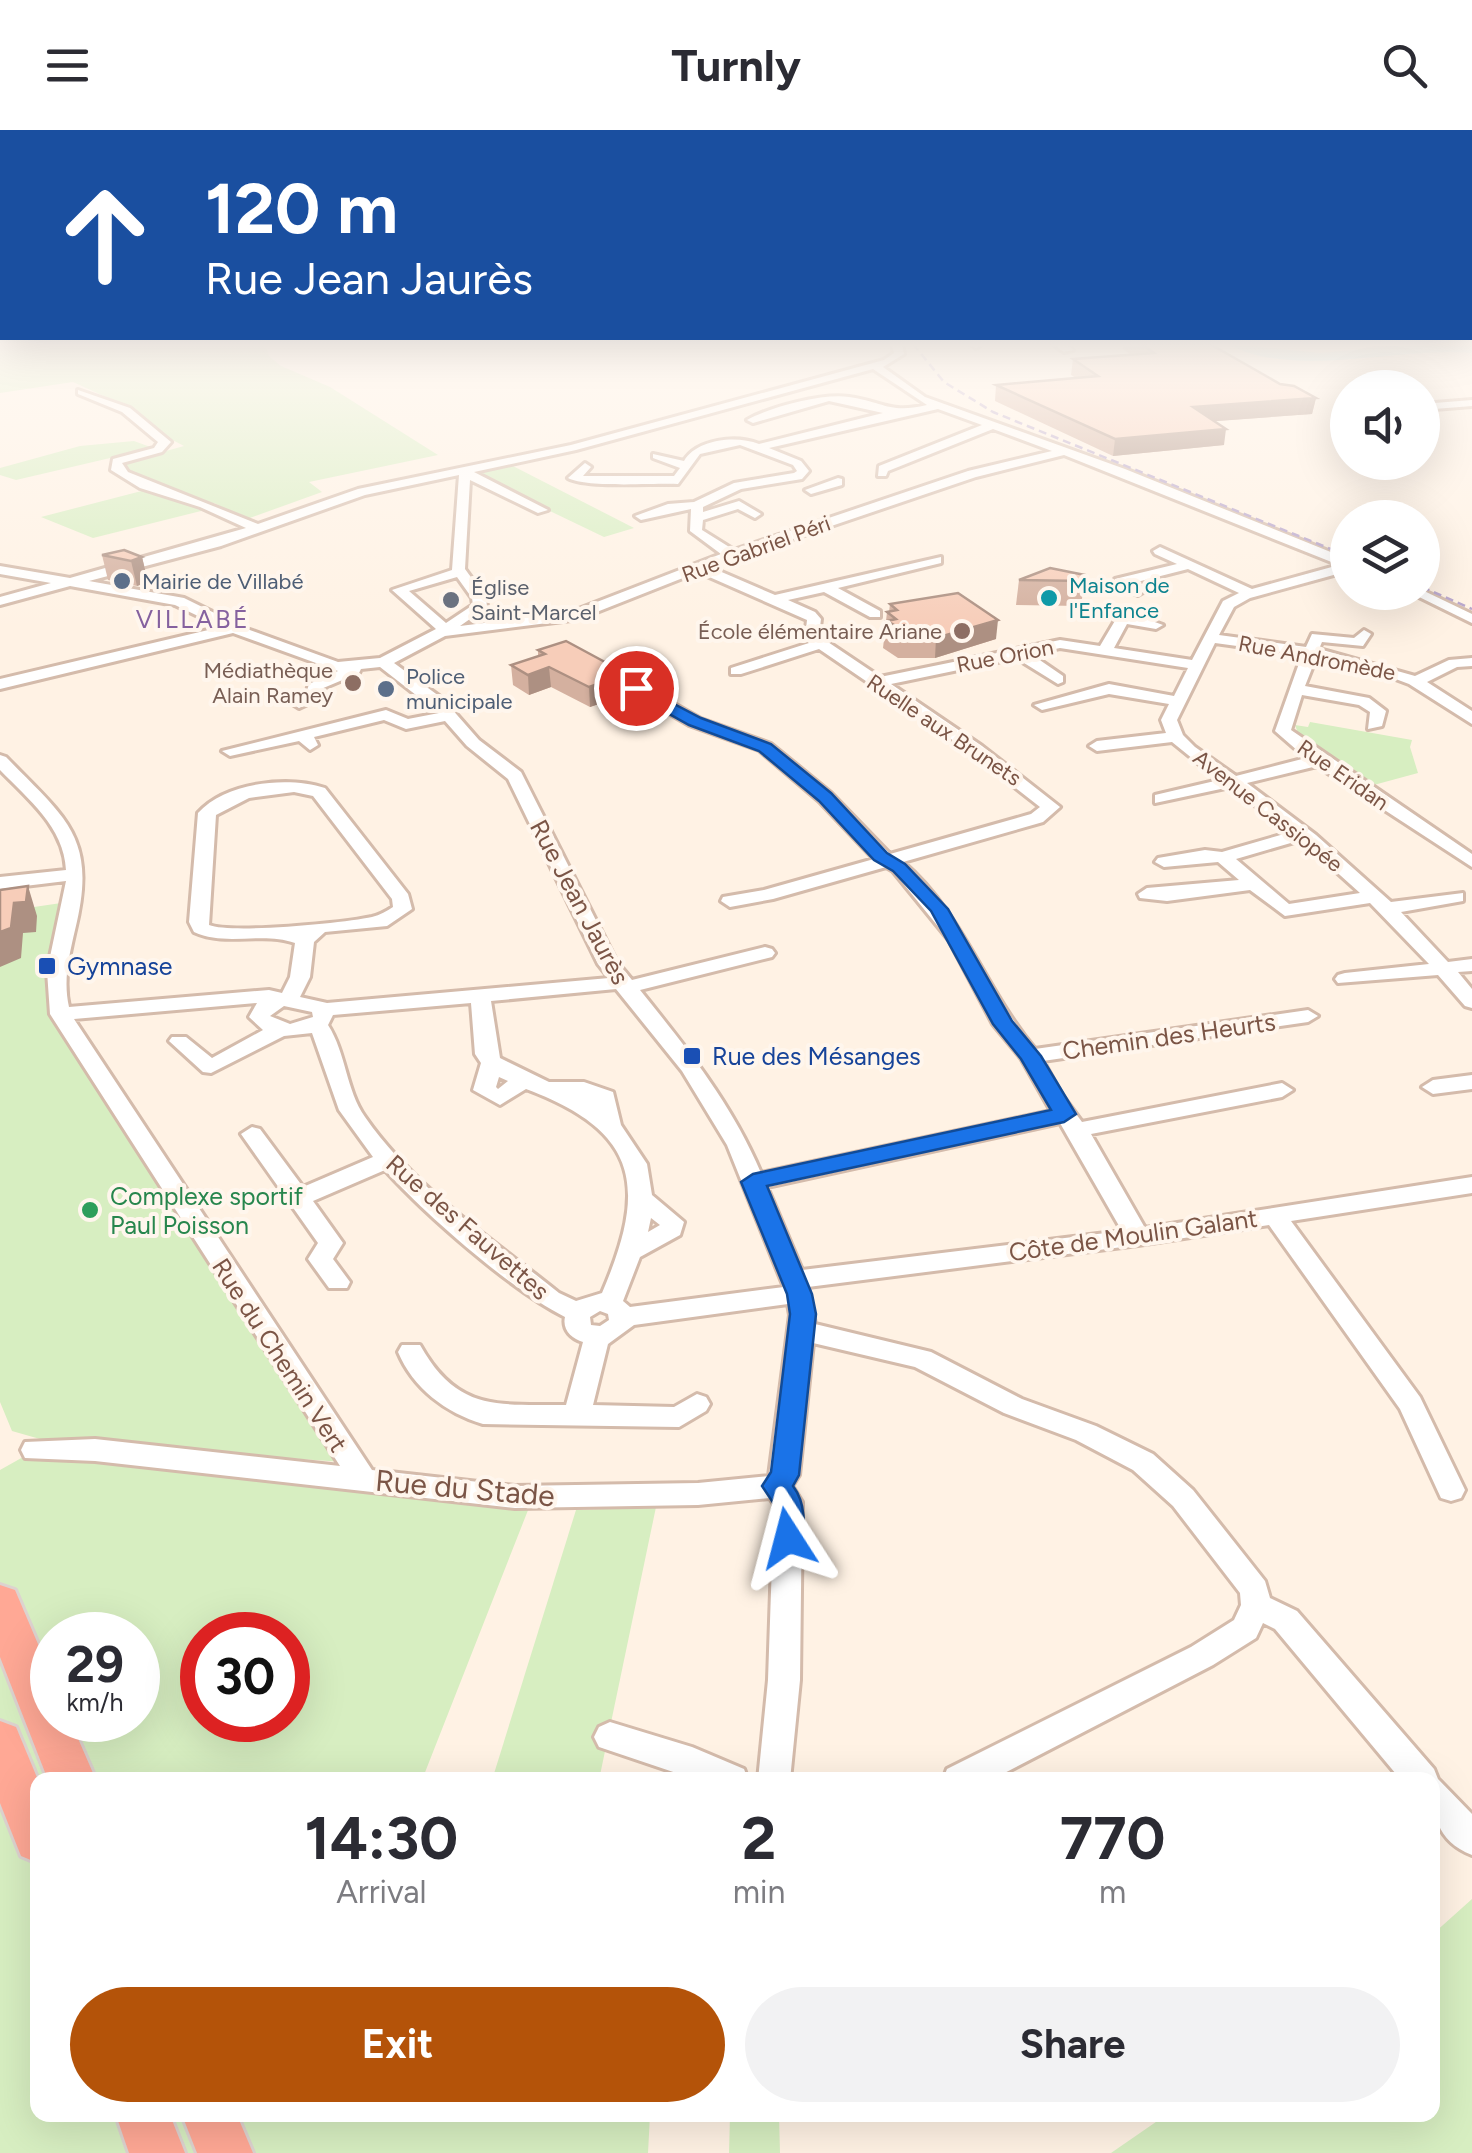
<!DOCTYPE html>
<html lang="en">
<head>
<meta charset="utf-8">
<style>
	:root { --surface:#fff; --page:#f2f2f3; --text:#2b2b33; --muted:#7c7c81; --accent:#b45309 }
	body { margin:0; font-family:Figtree,sans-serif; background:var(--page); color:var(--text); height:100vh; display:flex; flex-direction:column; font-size:38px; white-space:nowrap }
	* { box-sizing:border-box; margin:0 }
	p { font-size:32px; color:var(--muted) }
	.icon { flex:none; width:55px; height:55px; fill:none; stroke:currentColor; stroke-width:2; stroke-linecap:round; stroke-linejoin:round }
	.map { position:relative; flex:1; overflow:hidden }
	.panel { position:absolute; left:30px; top:1642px; width:1410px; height:350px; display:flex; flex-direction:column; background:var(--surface); border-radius:20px; box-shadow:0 10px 40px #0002 }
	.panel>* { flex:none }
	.top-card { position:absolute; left:0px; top:0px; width:1472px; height:210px; box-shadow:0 10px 40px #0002; background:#1a4fa0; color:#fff; overflow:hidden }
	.controls { position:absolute; left:1330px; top:240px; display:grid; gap:20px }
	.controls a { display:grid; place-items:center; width:110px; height:110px; border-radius:50%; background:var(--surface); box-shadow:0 10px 40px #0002; font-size:50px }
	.speed { position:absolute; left:30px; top:1482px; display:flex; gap:20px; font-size:50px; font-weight:700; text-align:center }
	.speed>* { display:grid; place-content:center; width:130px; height:130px; border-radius:50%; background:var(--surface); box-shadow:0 10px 40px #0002; line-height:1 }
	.speed small { font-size:25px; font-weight:400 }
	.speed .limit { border:15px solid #d22; background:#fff; color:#111 }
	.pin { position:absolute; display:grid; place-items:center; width:85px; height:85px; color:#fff; margin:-42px; border:5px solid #fff; border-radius:50%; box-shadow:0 2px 10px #0007 }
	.me { position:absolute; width:110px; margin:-55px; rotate:351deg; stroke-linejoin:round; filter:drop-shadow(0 0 8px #0008) }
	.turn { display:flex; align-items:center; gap:35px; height:210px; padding:0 40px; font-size:45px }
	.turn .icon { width:130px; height:130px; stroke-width:2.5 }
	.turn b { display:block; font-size:70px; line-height:85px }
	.eta { display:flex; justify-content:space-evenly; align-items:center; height:170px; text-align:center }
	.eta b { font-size:60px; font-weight:700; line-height:70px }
	.button { display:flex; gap:20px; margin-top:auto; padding:20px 40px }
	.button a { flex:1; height:115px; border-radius:60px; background:var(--accent); color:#fff; font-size:40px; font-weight:700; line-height:115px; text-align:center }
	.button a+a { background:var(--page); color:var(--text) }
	header { display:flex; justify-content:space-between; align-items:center; height:130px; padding:0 40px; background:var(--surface); font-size:45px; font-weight:700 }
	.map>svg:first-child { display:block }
	.green { fill:#d7eec1; fill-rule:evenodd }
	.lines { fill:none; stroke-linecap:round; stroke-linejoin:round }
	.river { fill:#b6e7eb; fill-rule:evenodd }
	.minor-casing { stroke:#d4bbab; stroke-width:6 }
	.highway-casing { stroke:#ddd3cf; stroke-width:6 }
	.minor { fill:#fff; fill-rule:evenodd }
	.highway { fill:#ffa895; fill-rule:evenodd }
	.rail { stroke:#b4a1ca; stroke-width:2.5; stroke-dasharray:8 5; stroke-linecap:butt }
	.wall { fill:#d4b09f }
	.shaded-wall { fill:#ad9082 }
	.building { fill:#f7cdb9; stroke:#ad9082; stroke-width:2.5 }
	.route { fill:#1a73e8; stroke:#114b97; stroke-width:2.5 }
	.service-dot { fill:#5c6f8a; stroke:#fff6ed; stroke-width:4 }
	.culture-dot { fill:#0f9aa8; stroke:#fff6ed; stroke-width:4 }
	.worship-dot { fill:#6b7280; stroke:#fff6ed; stroke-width:4 }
	.education-dot { fill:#8d6e63; stroke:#fff6ed; stroke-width:4 }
	.transit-dot { fill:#1a4fb4; stroke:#fff6ed; stroke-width:4 }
	.leisure-dot { fill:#2e9e5b; stroke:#fff6ed; stroke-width:4 }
	.labels { text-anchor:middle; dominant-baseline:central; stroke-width:8; stroke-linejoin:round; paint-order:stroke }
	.far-street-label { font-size:22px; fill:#7b5546; stroke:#fff6ed }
	.far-service-label { font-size:22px; fill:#4e5e75; stroke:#fff6ed; text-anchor:start }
	.far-culture-label { font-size:22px; fill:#0d838f; stroke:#fff6ed; text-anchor:start }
	.far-worship-label { font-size:22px; fill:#5b616d; stroke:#fff6ed; text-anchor:start }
	.far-education-label { font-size:22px; fill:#785e54; stroke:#fff6ed; text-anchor:end }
	.far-quarter-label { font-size:25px; letter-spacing:2.5px; fill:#85619f; stroke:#fff6ed }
	.street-label { font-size:25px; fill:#7b5546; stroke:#fff6ed }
	.transit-label { font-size:25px; fill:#164399; stroke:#fff6ed; text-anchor:start }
	.leisure-label { font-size:25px; fill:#27864d; stroke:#fff6ed; text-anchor:start }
	.near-street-label { font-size:30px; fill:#7b5546; stroke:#fff6ed }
</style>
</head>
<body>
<header><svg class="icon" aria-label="menu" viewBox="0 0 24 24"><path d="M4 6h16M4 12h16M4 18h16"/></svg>Turnly<svg class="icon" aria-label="search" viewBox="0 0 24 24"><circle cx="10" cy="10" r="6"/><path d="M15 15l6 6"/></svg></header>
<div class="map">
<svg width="1472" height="2023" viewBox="0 0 1472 2023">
	<rect width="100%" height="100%" fill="#fff2e4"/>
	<g class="green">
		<polygon points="0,214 265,214 269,226 281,236 330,257 438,325 309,352 322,362 247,389 214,373 201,381 93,408 41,387 157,357 130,345 120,334 184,316 163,305 130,278 73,252 0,263"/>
		<polygon points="134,311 153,318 16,350 0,345 0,338 80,316"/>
		<polygon points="509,334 634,398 604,407 475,345"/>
		<polygon points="1310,592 1412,610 1410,617 1418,643 1370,656 1299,606 1295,595 1308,597"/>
		<polygon points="68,772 52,864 343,1332 47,1311 12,1301 0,1272 0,782"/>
		<path d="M32,1322L532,1370L422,1650H38V1985H650L648,2023H0V1340ZM52,1505H138V1590H52ZM202,1505H288V1590H202Z"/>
		<polygon points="656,1377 599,1650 492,1650 576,1380"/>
		<polygon points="1472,1769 1472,2023 1111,2023 1166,1985 1432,1985 1433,1804"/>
		<polygon points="730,1985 779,1985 780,2023 729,2023"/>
	</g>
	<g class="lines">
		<path class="river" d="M1228,214L1321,223L1413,214H1465L1472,215V223C1399,216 1293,250 1228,214Z"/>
		<defs>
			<g id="minor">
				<path d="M892,214H902L904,224L883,237L925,267L1125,339L1348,429V441L1250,468L1234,477L1219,505L1306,517L1312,504L1354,508L1364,500L1371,504L1363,516L1322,512L1319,519L1415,546L1449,530L1472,528V536L1457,537L1427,552L1472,581V594L1409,554L1377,542L1316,528L1305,556L1369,568L1386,581L1382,596L1368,599L1370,582L1359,575L1302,565L1291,600L1472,724V737L1317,636L1247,653L1316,705L1391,772L1463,763V771L1401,782L1448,832L1472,829V841L1458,842L1472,859V878L1465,876L1438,845L1338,853L1335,849L1338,845L1345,843L1429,834L1370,773L1285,786L1250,760L1167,771L1140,768L1138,764L1147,758L1239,750L1218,732L1164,737L1155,732L1158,728L1205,720L1222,722L1291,702L1230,657L1155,673V665L1219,650L1172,612L1097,621L1089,616L1097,611L1166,603L1161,590L1169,574L1109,564L1042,580L1034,575L1109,554L1174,566L1188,538L1060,518L1031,524L1063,546V552L1058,554L1016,528L891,554L982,616L1060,677L1043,692L903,732C963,783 985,860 1035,919L1308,880L1318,886L1308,892L1043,931L1062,965L1082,992L1282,953L1293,960L1282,967L1091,1004L1145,1098L1472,1047V1063L1291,1091L1420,1267L1465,1360L1461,1368L1451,1371L1441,1368L1400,1279L1269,1095L1138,1115L808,1157L815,1194L931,1222L1022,1269L1096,1296L1153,1324L1193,1360L1265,1451L1270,1468L1297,1481L1434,1639L1438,1649L1472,1684V1725C1436,1711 1432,1683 1432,1650H1401L1275,1499L1263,1493L1256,1508L1213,1535L991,1650H943L947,1639L1191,1517L1234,1490L1241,1475L1240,1463L1173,1376L1133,1340L1076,1310L1004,1283L915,1237L813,1213L799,1345L792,1356L802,1372L800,1550L790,1650H758L768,1550L774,1374L770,1368L698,1375L515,1378L95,1331L25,1328L21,1320L25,1312L95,1309L340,1336L50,884L47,841L66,751L0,759V747L66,740C64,697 28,669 0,640V625L6,627C66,689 98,707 75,800C69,826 63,851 69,877L269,860L282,863L290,847L295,813C262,801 227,817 194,802L189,792L198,683C226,652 288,646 325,658L408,764L412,779L387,796L325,802L314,812L310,847L300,867L327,873L609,848L598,834L508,649L467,616L445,591L406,599L384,590L314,607L318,615L310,620L299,611L230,626L222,621L386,580L408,589L439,583L380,537L361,539L359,543L321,559L318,569L299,578L291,573L306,564L309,554L338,541L233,503L0,559V549L221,497L175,475L70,456L0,475V467L51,453L0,444V436L70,448L246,398L200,377L140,358L111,340L113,329L154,318L158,312L122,282L78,264V260L130,278L171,312L162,322L122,333L128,342L258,394L358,359L571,315L884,230L894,223ZM873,239L927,275C889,284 884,272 849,267C823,263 770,277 747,290L753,293L829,271L883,283L759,314C736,305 697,309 684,331L653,324V328L680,338L674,346H583L591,337L585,333L568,348C587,358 651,353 678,354L700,324L740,315L793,335L797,341L794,343L734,353L694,372L668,374L635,386L641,390L691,379L690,401L721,424L571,482L460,496L487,477L486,468L465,439L470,350L538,383L548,380L474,342L576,320ZM938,279L982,295L879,336L878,346H886L888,341L993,299L1052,321L968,341L734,420L702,400L703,390L738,379L755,388L761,384L739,371L703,382V377L741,359L802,349L809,341L801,331L769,318ZM1064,325L1339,435L1252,459L1160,417L1153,421L1155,424L1177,434L1115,449V455L1138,465L1145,461L1133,453L1188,439L1239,463L1223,471L1192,530L1114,518L1127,494L1156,499L1163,495L1130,483L1095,478L1090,479V485L1116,489L1100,516L1060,510L880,547L819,506L821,489L815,482L788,470L824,462L870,487H880V481L838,458L941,433V427L775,465L710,437L976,347ZM459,345L452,440L392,460L436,499L380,528L338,532L247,499L184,468L89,451L221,416L365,365ZM698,442L807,490L805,508L809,513L731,538V544H741L819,519L970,622L1040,677L1031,684L890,724L831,663L771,614L701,589L606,535H596V541L689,595L759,620L819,671L874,729L764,760L723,767L721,771L730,777L773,769L886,737L893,741L949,810L993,894L1021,928L1051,981L761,1043C732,974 686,917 640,860L772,827L775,823L772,819L765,817L632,850L617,832L521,642L479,610L443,569L394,533L445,506L579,489ZM457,447L472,468L473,475L446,493L409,461ZM1215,513L1302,525L1275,601L1306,628L1236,646L1195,617L1183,605L1177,590ZM294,662L313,666L392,769L393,777C387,781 380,785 372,787C345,793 231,804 209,795L216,685L249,668ZM1301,710L1360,763L1289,774L1236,729ZM616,859L682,941L727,1015L784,1157L630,1177L623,1171L640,1127L680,1105L684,1092L652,1065L647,1034L621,995L613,962L584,952H549L500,928L491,871ZM257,873L249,887L263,900L212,928L186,907H172L169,911L203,942L211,943L284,906L312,903L339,980L373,1027L303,1057L260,999L252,997L241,1004L318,1113L308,1129L329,1158H347L350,1152L333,1129L343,1113L313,1071L385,1040C426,1085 511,1160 565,1187C562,1200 572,1209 583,1212L566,1275C499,1274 458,1283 420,1215H402L398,1222C413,1258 446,1283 483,1294L679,1297L706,1281L710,1274L706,1267L697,1264L674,1277L593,1275L608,1214L634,1195L788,1174L790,1185L769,1346L698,1353L515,1356L372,1340L74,889ZM471,873L475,924L481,933L473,960L500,975L526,959C641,1002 647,1058 602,1163L576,1171L559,1163C492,1109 415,1059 365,987C346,960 346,923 328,895L333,885ZM284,876L312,882L313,887L290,894L270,886ZM499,947L508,951L498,959L496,957ZM1060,993L1122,1101L802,1140L767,1057ZM651,1088L660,1095L648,1102ZM600,1181L608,1184L609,1190L600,1196L591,1195L590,1187Z"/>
				<polygon points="970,214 981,214 981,215 976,218"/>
				<polygon points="1053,214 1066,214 1073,220 1064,222"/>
				<polygon points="1472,270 1472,276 1422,280 1422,274"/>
				<polygon points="838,348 842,349 842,355 811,364 805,360"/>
				<polygon points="1422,460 1472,484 1472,493 1409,462"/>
				<polygon points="1472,945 1472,959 1433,964 1422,957 1433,950"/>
				<polygon points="610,1592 692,1617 744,1639 748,1650 697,1650 599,1617 594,1607 599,1597"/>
			</g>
			<g id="highway">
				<polygon points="0,1455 15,1460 52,1547 52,1590 70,1590 96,1650 48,1650 0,1527"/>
				<polygon points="0,1591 16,1597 38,1650 38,1733 21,1726 0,1673"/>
				<polygon points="116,1985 170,1985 185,2023 129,2023"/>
				<polygon points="182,1985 237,1985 253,2023 197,2023"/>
			</g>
		</defs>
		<use href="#minor" class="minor-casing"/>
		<use href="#highway" class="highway-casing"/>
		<use href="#minor" class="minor"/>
		<use href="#highway" class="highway"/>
		<g class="rail">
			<polyline points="913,214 944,252 993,282 1348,426"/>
			<polyline points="1422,457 1472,479"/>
		</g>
	</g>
	<g class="wall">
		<polygon points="1123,214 1210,214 1280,254 1316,268 1312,284 1215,291 1224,315 1113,326 995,271 996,255 1076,248 1071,245 1073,229 1131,225 1123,219"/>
		<polygon points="102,425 142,427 148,452 137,456 108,450"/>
		<polygon points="1085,445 1081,476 1016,475 1019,450"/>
		<polygon points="890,474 996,509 935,528 898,528 883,518 887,482 889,482"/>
		<polygon points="538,520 627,544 628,564 590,577 551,557 529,565 513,555 511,535 538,526"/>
	</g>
	<g class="shaded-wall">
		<polygon points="1316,268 1312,284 1191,293 1193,277"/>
		<polygon points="1226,299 1224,315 1113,326 1115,309"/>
		<polygon points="142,427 148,452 137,456 131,431"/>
		<polygon points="998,490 996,509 935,528 936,508"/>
		<polygon points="549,537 551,557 529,565 528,545"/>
		<polygon points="627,544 628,564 590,577 589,557"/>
		<polygon points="28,756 37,786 36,802 23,803 21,828 0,837 0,840 0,802 14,773"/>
	</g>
	<g class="building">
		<polygon points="1141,214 1210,214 1280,254 1294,256 1316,268 1193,277 1226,299 1115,309 996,255 1098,246 1073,229 1154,223"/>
		<polygon points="124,420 142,427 131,431 102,425"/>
		<polygon points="1050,438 1085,445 1084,451 1019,450"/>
		<polygon points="958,463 998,490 936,508 899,509 884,499 896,496 887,491 896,489 887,482 897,480 890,474"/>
		<polygon points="566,511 627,544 589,557 549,537 528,545 511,535 545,524 538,520"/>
		<polygon points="28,756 26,772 14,773 11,798 0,802 0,760"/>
	</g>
	<linearGradient id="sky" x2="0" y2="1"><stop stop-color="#94c8e9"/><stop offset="0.43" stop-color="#fff9f3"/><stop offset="1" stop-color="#fff9f3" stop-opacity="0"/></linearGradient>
	<rect width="1472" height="498" fill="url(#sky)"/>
	<path class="route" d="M636,554L701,588L771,614L831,663L887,723L905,734L948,779L1012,891L1041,926L1076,984L1064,992L767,1056L812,1164L816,1184L799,1345L793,1356C805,1372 807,1397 798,1416L788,1419L777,1416L773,1408L774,1374L762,1356L771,1342L790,1184L787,1164L741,1052L753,1044L1051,980L1021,929L993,894L931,781L893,741L874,730L819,671L759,621L689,595L630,562V555Z"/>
	<g class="service-dot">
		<circle cx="122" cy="451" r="10"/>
		<circle cx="386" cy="559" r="10"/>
	</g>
	<circle class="culture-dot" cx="1049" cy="468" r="10"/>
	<circle class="worship-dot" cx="451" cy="470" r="10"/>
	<g class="education-dot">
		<circle cx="962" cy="501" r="10"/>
		<circle cx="353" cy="553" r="10"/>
	</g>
	<g class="transit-dot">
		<rect x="37" y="826" width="20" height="20" rx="5"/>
		<rect x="682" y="916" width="20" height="20" rx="5"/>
	</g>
	<circle class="leisure-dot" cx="90" cy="1080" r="10"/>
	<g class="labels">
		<g class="far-street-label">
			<text transform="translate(756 419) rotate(-20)">Rue Gabriel Péri</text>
			<text transform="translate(1005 526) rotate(-11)">Rue Orion</text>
			<text transform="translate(1317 528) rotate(11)">Rue Andromède</text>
			<text transform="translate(944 600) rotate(34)">Ruelle aux Brunets</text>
			<text transform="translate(1343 645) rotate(35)">Rue Eridan</text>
			<text transform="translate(1268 681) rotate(38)">Avenue Cassiopée</text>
		</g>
		<g class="far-service-label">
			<text x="142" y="451">Mairie de Villabé</text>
			<text x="406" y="546">Police<tspan x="406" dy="25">municipale</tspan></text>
		</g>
		<g class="far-culture-label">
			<text x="1069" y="455">Maison de<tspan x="1069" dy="25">l'Enfance</tspan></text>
		</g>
		<g class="far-worship-label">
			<text x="471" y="457">Église<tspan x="471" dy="25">Saint-Marcel</tspan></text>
		</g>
		<g class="far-education-label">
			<text x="942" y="501">École élémentaire Ariane</text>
			<text x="333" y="540">Médiathèque<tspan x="333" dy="25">Alain Ramey</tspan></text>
		</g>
		<g class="far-quarter-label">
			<text x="193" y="489">VILLABÉ</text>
		</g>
		<g class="street-label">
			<text transform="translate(580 772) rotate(62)">Rue Jean Jaurès</text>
			<text transform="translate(1169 906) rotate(-8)">Chemin des Heurts</text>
			<text transform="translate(468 1097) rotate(41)">Rue des Fauvettes</text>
			<text transform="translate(1133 1105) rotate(-8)">Côte de Moulin Galant</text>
			<text transform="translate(280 1225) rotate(57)">Rue du Chemin Vert</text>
		</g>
		<g class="transit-label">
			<text x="67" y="836">Gymnase</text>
			<text x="712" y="926">Rue des Mésanges</text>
		</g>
		<g class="leisure-label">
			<text x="110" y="1066">Complexe sportif<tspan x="110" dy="29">Paul Poisson</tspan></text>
		</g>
		<g class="near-street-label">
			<text transform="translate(465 1358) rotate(5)">Rue du Stade</text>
		</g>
	</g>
</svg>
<div class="controls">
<a><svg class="icon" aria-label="sound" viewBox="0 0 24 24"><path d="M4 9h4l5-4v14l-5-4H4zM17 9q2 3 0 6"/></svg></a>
<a><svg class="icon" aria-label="layers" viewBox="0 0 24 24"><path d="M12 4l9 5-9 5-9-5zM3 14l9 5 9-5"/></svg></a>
</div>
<div class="speed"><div>29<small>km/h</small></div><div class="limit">30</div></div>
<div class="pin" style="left:636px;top:558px;background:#d93025"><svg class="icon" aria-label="arrive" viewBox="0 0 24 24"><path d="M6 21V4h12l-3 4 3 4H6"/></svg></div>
<svg class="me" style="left:788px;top:1408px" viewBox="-20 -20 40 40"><path d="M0-17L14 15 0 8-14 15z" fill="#1a73e8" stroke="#fff" stroke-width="4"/></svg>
<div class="top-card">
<div class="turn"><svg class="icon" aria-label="ahead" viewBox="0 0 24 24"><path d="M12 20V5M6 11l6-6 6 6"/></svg><div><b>120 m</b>Rue Jean Jaurès</div></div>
</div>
<section class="panel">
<div class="eta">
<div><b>14:30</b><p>Arrival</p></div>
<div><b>2</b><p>min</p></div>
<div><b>770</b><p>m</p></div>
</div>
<div class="button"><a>Exit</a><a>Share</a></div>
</section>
</div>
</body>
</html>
